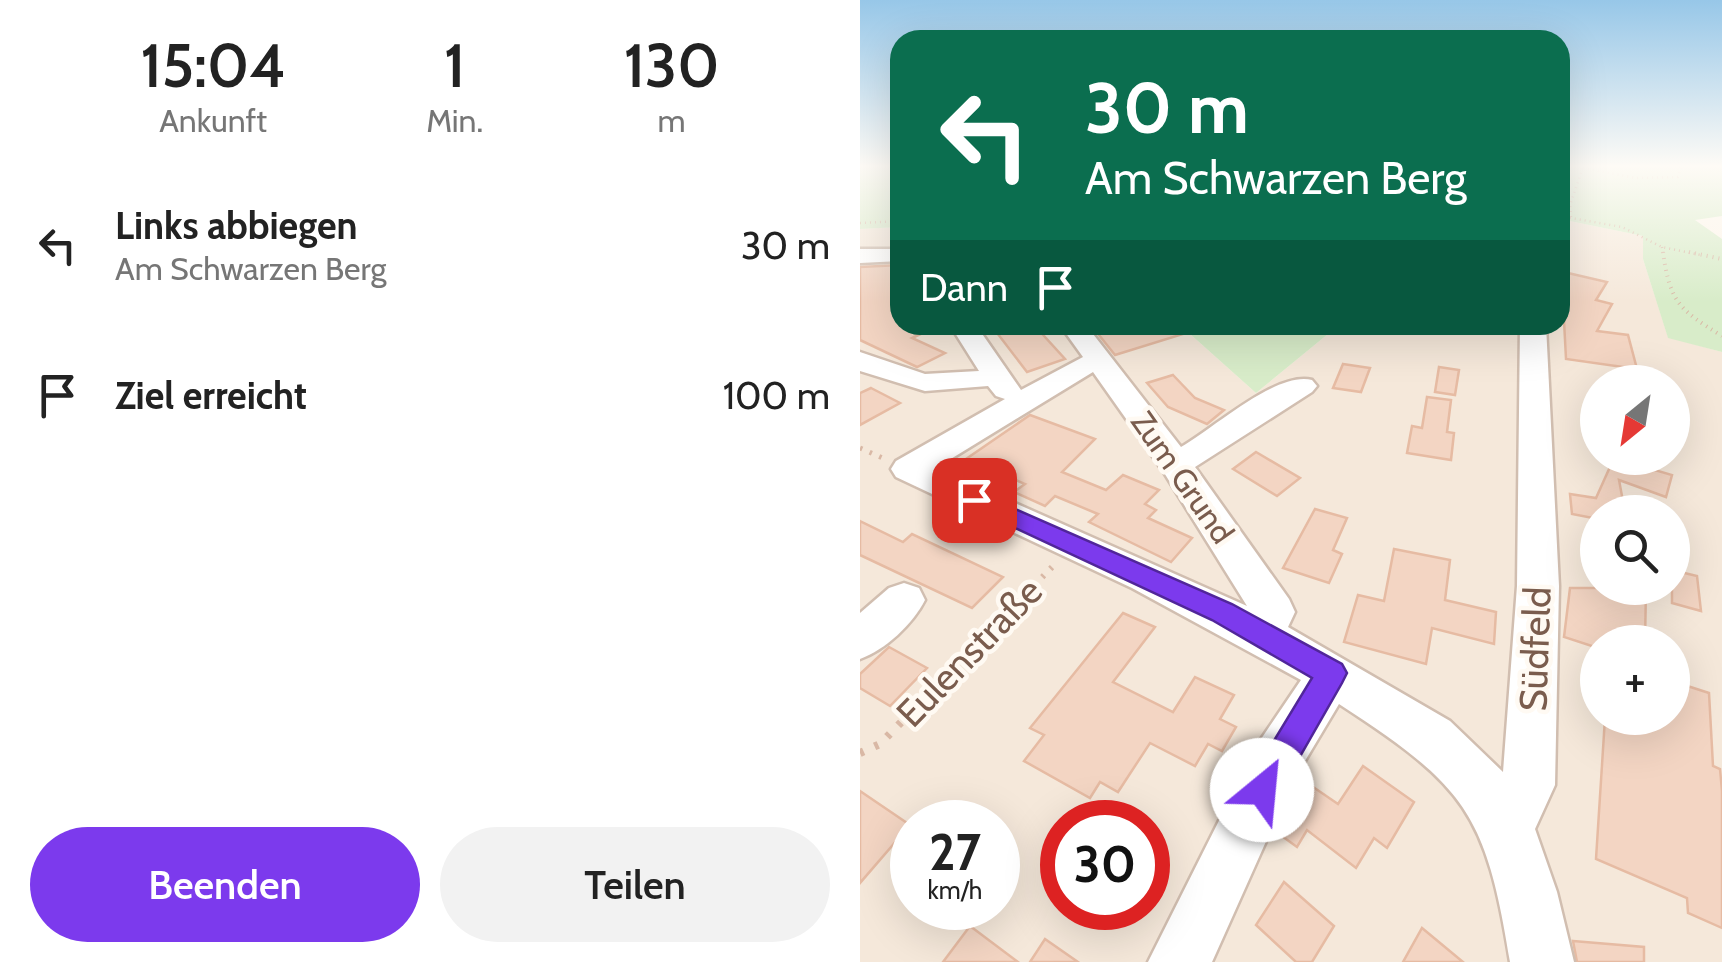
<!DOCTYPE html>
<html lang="de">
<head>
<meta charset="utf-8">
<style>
	:root { --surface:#fff; --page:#f2f2f2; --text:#222; --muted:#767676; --accent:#7c3aed }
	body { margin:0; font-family:Cabin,sans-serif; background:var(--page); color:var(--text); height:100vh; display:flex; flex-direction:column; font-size:38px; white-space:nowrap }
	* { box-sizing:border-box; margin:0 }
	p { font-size:32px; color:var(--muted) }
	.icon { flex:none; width:55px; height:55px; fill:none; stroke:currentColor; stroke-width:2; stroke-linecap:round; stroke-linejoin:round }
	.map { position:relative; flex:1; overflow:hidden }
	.side { display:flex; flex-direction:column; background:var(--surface); width:860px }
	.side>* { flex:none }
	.banner { position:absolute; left:30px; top:30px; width:680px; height:305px; border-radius:30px; box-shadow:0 10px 40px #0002; background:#0b6e4f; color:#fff; overflow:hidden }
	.needle { width:65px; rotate:210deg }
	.buttons { position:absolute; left:720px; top:365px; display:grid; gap:20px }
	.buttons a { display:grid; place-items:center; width:110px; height:110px; border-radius:50%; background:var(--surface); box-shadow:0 10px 40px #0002; font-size:50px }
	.speed { position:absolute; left:30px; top:800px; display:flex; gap:20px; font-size:50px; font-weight:700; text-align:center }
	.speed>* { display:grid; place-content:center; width:130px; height:130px; border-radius:50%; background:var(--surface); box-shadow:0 10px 40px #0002; line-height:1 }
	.speed small { font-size:25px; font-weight:400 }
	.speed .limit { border:15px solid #d22; background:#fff; color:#111 }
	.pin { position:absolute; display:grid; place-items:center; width:85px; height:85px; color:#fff; margin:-42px; border-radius:20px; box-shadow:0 5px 15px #0006 }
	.me { position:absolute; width:110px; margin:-55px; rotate:28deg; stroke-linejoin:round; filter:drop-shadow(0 0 8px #0008) }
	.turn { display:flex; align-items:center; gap:35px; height:210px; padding:0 30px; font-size:45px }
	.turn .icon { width:130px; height:130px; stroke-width:2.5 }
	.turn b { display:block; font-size:70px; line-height:85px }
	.then { display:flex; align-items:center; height:95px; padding:0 30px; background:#0003; gap:20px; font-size:38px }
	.eta { display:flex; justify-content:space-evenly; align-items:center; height:170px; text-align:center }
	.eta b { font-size:60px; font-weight:600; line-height:70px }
	.primary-button { display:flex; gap:20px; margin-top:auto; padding:20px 30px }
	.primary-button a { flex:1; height:115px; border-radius:60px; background:var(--accent); color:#fff; font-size:40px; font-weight:600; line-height:115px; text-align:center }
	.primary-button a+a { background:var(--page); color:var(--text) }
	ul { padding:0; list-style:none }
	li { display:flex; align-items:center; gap:30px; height:150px; padding:0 30px }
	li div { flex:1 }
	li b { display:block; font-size:38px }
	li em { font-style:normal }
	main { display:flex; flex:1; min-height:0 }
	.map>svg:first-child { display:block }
	.residential { fill:#f5e8da; fill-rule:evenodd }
	.green { fill:#d8ecc9 }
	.building { fill:#f3d5c3; stroke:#e6bba3; stroke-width:2.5 }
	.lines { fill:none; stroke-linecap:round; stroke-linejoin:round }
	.minor-casing { stroke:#d1beb0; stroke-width:5 }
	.path-far4 { stroke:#d9b8a5; stroke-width:2.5; stroke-dasharray:1 4; stroke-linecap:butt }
	.path-far3 { stroke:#d9b8a5; stroke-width:4; stroke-dasharray:1 5; stroke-linecap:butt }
	.path-far2 { stroke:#d9b8a5; stroke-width:5; stroke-dasharray:2.5 8; stroke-linecap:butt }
	.path-far1 { stroke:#d9b8a5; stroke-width:6; stroke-dasharray:2.5 9; stroke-linecap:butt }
	.path { stroke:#d9b8a5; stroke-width:8; stroke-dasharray:4 12; stroke-linecap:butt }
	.minor { fill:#fff; fill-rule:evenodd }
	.route { fill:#7c3aed; stroke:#51269a; stroke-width:2.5 }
	.labels { text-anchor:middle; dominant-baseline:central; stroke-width:9; stroke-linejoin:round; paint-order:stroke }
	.street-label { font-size:32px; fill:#7a5c4d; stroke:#fffaf3 }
	.near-street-label { font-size:38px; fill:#7a5c4d; stroke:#fffaf3 }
</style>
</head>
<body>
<main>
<section class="side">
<div class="eta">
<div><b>15:04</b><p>Ankunft</p></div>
<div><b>1</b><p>Min.</p></div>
<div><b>130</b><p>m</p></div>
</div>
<ul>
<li><svg class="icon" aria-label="left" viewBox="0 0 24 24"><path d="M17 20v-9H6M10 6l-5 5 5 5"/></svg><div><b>Links abbiegen</b><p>Am Schwarzen Berg</p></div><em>30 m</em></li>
<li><svg class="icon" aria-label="arrive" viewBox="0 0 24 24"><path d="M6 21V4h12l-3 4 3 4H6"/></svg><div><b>Ziel erreicht</b></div><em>100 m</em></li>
</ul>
<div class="primary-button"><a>Beenden</a><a>Teilen</a></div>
</section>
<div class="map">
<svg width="862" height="962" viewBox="0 0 862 962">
	<rect width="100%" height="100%" fill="#fdf6ec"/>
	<path class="residential" d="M700,219L783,236V259L808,337L862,352V962H0V229L40,227V325H320L396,393L479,325H700ZM738,382H812V458H738ZM738,512H812V588H738ZM738,642H812V718H738ZM52,822H138V908H52ZM202,822H288V908H202Z"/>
	<g class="green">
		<polygon points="0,167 40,167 40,227 0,229"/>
		<polygon points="700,167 862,167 862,216 835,220 862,239 862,352 808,338 783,259 783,236 700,219"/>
		<polygon points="320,325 479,325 396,393"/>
	</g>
	<g class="building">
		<polygon points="40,265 40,325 80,325 52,338 85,353 57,367 0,340 0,267"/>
		<polygon points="708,273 747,282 736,300 752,304 737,331 768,335 777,369 706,359 702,282"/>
		<polygon points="131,325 174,325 205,359 167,372"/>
		<polygon points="231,325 335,325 336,330 255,355"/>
		<polygon points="483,364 510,368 501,392 473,388"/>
		<polygon points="579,367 599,370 595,395 575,392"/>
		<polygon points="313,375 335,398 364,410 347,424 308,407 287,383"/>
		<polygon points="11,388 40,403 0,425 0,393"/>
		<polygon points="567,397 591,400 587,432 594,433 591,460 547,453 552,426 562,428"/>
		<polygon points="170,415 235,439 202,472 246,490 263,475 299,490 285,504 296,510 288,518 332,538 311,562 229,522 238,514 195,496 185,506 154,492 165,484 106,459"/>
		<polygon points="396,452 440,478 417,496 373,469"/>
		<polygon points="754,458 812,475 806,497 759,480 765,512 738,512 738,519 712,514 710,494 736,498"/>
		<polygon points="455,509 487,518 473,550 482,554 469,583 423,568"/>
		<polygon points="0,521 43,542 52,534 143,577 112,608 0,555"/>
		<polygon points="534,549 590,560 585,600 636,612 634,644 572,628 566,664 484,642 498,595 524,601"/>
		<polygon points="812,570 837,576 841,611 812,603"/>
		<polygon points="710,588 786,588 785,642 738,642 738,648 704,637"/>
		<polygon points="263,613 295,627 253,682 313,712 335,677 374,695 360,719 376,727 362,751 348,744 335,766 290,743 258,792 240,782 230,798 164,761 184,735 170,728"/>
		<polygon points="29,647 67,668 30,706 0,688 0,674"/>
		<polygon points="812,681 849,693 853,766 860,769 862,791 862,928 828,913 827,898 736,859 745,718 812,718"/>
		<polygon points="503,766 554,802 527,848 514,838 496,868 447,830 437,847 415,831 440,778 478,804"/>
		<polygon points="0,791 50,825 0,883"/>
		<polygon points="424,882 474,926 452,962 436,962 396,925"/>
		<polygon points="110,926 158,962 83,962"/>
		<polygon points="562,928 603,962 543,962"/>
		<polygon points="185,939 218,962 170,962"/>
		<polygon points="713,941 784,947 784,962 717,962"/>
	</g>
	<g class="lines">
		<defs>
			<g id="minor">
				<polygon points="0,249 40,249 40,261 0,263"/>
				<path d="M90,325H116L161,390L223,357L200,325H226L321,447C353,429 416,371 452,380L457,386L452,392L335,467L429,599L435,612L428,627L590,721L643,772L657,586L660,325H686L699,586L695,785L675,829L697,892L714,962H650C626,812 605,786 479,704L433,781L352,962H288L397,745L441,680L272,588L36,477L31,469L36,461L145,399L136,396L128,386L65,391L0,371V352L65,374L119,371ZM233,372L303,471L387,606L76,468Z"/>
				<path d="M44,583L59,588L65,600C53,624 25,650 0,659V613L29,588Z"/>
			</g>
		</defs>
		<use href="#minor" class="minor-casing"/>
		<g class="path-far4">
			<polyline points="723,168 776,178 818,177 821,167"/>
			<polyline points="700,216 762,227 802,247 841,255"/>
			<polyline points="711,217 710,205 723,167"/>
			<polyline points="0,223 40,221"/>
			<polyline points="802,247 803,255"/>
		</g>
		<g class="path-far3">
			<path d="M803,252C810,303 820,310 862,336"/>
			<polyline points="829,252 862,259"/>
		</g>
		<polyline class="path-far2" points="0,448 27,460"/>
		<polyline class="path-far1" points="54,709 194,565"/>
		<polyline class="path" points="0,753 20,744 56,707"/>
		<use href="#minor" class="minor"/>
	</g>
	<linearGradient id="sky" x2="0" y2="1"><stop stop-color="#97c7e8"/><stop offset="0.55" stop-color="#fefbf6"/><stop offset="1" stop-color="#fefbf6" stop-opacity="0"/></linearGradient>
	<rect width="862" height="302" fill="url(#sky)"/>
	<polygon class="route" points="114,491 372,604 482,664 487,673 482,683 414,802 402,807 390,802 384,790 452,678 352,620 106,505 102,500"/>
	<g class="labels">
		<g class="street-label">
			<text transform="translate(323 477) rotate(55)">Zum Grund</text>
		</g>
		<g class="near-street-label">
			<text transform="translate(675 649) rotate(-88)">Südfeld</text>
			<text transform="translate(109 652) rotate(-46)">Eulenstraße</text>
		</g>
	</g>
</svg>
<div class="buttons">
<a><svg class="needle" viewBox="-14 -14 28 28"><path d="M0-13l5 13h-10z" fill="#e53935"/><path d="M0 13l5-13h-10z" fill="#767676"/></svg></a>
<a><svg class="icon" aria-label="search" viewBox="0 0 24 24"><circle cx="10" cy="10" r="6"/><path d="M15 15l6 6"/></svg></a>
<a>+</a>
</div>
<div class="speed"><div>27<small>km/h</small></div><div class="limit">30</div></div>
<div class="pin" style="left:114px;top:500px;background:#d93025"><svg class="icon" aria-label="arrive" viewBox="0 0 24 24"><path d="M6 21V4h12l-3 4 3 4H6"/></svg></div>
<svg class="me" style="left:402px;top:790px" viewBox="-20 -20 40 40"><circle r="19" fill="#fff"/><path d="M0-13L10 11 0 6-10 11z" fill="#7c3aed"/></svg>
<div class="banner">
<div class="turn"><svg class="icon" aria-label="left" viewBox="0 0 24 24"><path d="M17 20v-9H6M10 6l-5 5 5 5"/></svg><div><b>30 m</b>Am Schwarzen Berg</div></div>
<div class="then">Dann<svg class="icon" aria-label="arrive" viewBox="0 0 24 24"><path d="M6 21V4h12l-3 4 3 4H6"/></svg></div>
</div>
</div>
</main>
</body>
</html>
